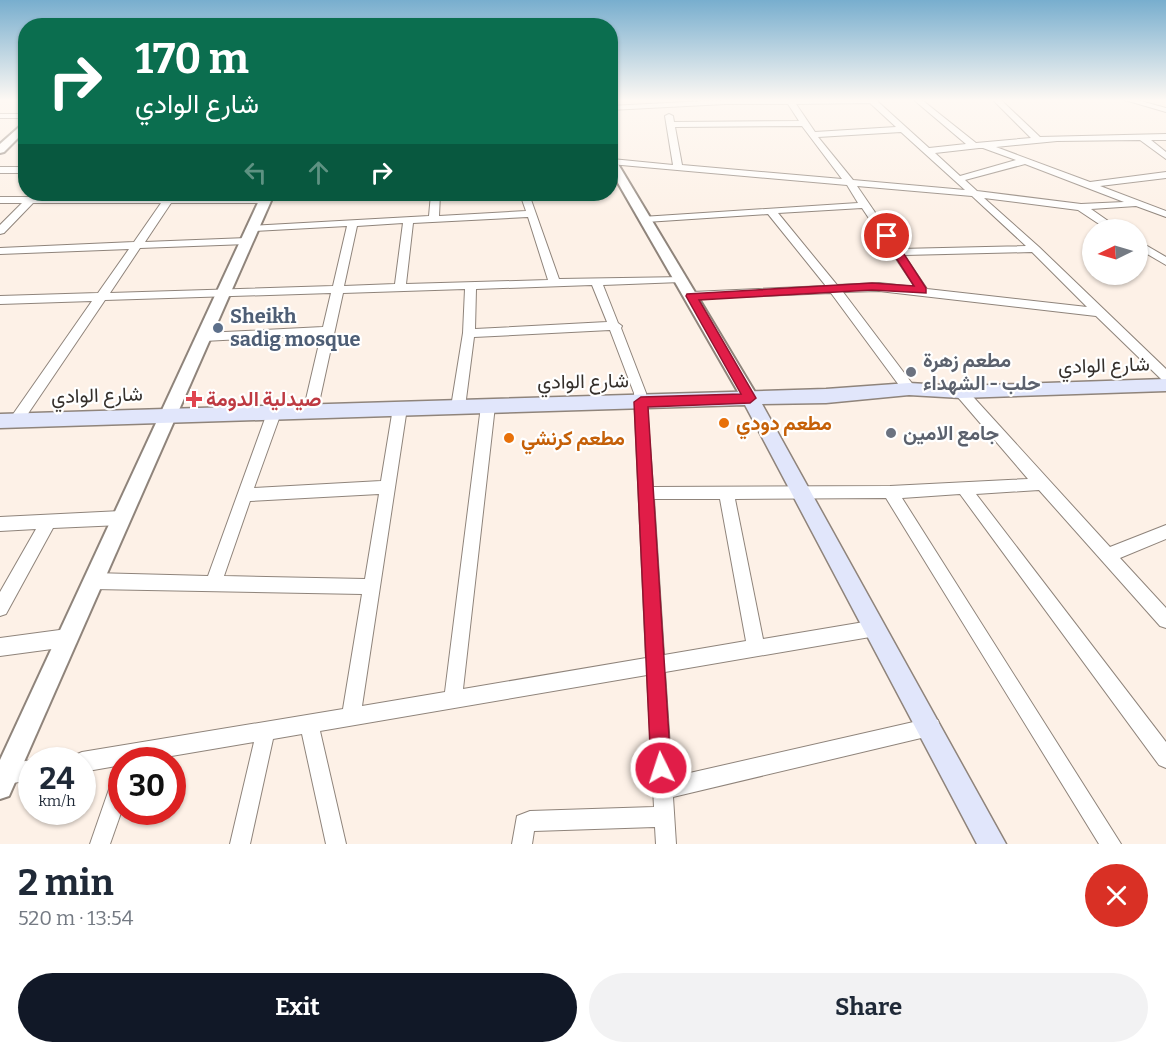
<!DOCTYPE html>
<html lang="en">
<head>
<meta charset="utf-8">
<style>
	:root { --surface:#fff; --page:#f2f2f3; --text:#1f2937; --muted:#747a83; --accent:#111827 }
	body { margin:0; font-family:Bitter,Vazirmatn,serif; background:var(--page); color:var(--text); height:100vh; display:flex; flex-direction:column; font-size:22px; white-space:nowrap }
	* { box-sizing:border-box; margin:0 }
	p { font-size:20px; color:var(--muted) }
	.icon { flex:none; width:33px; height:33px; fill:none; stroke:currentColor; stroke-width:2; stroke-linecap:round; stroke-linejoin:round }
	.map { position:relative; height:844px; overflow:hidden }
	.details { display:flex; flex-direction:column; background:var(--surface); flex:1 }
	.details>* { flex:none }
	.top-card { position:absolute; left:18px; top:18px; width:600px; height:183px; border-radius:24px; box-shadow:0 2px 4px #0004; background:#0b6e4f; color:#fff; overflow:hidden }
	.needle { width:39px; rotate:265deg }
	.buttons { position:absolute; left:1082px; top:219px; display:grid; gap:12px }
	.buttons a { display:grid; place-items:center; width:66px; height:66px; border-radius:50%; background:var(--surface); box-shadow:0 2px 4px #0004; font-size:30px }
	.speed { position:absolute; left:18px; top:747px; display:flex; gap:12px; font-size:30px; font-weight:700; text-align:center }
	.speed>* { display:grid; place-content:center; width:78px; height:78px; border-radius:50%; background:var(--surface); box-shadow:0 2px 4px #0004; line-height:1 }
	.speed small { font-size:15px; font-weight:400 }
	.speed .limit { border:9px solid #d22; background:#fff; color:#111 }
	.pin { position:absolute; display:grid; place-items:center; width:51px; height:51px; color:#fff; margin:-26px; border:3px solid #fff; border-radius:50%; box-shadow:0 2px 6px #0007 }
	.me { position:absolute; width:66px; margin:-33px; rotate:356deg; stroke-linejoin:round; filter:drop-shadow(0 0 4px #0008) }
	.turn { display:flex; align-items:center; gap:21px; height:126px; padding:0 18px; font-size:27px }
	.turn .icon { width:78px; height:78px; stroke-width:2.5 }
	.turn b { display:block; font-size:42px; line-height:51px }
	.lanes { display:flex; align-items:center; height:57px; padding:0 18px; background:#0003; justify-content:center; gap:30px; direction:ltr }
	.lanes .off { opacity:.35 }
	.round { display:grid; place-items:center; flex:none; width:63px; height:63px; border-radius:32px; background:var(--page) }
	.headline { display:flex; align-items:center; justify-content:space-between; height:102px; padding:0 18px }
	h1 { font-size:36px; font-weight:700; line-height:45px }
	.cta { display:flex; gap:12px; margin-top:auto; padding:12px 18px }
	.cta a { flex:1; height:69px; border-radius:36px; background:var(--accent); color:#fff; font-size:24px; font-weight:700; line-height:69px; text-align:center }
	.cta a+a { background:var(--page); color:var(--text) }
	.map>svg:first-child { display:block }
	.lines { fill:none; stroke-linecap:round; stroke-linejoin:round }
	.minor-casing { stroke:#8f847b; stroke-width:2 }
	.tertiary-casing { stroke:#8f847b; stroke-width:4 }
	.secondary-casing { stroke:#8f847b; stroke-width:3 }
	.minor { fill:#fff; fill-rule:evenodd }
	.tertiary { fill:#fff; fill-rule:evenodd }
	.secondary { fill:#e1e6fb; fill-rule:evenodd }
	.route { fill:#e11d48; stroke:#92132f; stroke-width:1.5 }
	.service-dot { fill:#5c6f8a; stroke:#fff; stroke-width:2 }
	.worship-dot { fill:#6b7280; stroke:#fff; stroke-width:2 }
	.health-dot { fill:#e0444e; stroke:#fff; stroke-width:2 }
	.food-dot { fill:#e8710a; stroke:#fff; stroke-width:2 }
	.labels { text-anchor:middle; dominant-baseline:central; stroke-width:4.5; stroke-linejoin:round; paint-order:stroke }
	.service-label { font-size:20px; font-weight:bold; fill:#4e5e75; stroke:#fff; text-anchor:start }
	.worship-label { font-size:20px; font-weight:bold; fill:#5b616d; stroke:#fff; text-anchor:start }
	.street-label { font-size:20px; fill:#35302c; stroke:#fff }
	.health-label { font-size:20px; font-weight:bold; fill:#be3a42; stroke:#fff; text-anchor:start }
	.food-label { font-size:20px; font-weight:bold; fill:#c56008; stroke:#fff; text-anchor:start }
</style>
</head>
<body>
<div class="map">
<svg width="1166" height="844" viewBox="0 0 1166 844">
	<rect width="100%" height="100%" fill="#fdf1e7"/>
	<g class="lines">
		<defs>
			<g id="minor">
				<path d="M725,100H876L929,148L966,144L914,100H922L976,143L1031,138L993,100H1001L1040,137L1166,134V140H1151L1166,152V159L1140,140L1057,141L996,147L1090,182L1166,172V178L1100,186L1166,211V217L1136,206L1091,209L1121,230H1108L1078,210L984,198L1039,247L1166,369V382L1162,380L1096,316L879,291L843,292L914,386L915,389L909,394L904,392L831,293L688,299V293L692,292L826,286L768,214L646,222L641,219L642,217L858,203L847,185L610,164L612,159L673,165L665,116L669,114L673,116L674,122L799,121L788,104H725L610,110V106ZM870,103L896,127L815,132L796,104ZM802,126L842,179L682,165L675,127ZM901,132L965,190L853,180L818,137ZM979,148H983L1016,160L960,176L935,153ZM1025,164L1124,202L1081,204L977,191L965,180ZM857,186L972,196L1026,246L900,249ZM862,208L915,287L879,283L837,285L778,213ZM1032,252L1087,307L927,289L904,255Z"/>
				<polygon points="1125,100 1137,100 1166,108 1166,112"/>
				<rect x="0" y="114" width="26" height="4"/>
				<rect x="0" y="167" width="26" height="6"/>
				<path d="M431,194H440L439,216L526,211L520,194H529L559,279L685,277V281L681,282L603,285L618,323L622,326L621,328L646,393L653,487L890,486L1028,479L956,395L955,392L956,389H966L1110,547L1166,525V539L1120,558L1166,608V628L1160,626L1039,490L976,494L1166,742V768L1159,765L960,494L902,498L1121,844H1099L886,498L735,499L763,639L876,620L882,622L885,628L882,634L876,636L665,672L672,777L931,718L938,720L940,727L938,734L673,797L676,844H656L655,827L534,831L532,844H512L517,816L530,811L654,807L647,675L320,731L346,844H326L302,734L273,739L250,844H230L254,742L148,760H122V765L82,772V760H73L75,755L82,752L343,709L362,594L93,589L87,586L85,581L87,576L93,573L208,576L267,413L274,408L281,413L254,488L381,481L393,408L400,403L407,408L362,706L445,692L481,406L488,401L495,406L463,689L646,658L634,393L610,330L474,337L465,407L458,412L451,407L463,333L465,289L343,293L317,412L310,417L303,412L321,335L204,341L198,337L204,333L323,327L331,293L105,300L21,424H11L9,420L92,301L0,304V296L98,293L129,249L0,254V248L134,242L161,203H33L4,233L0,234V225L22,203H0V197H265L270,200L265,203H171L145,242L247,238L252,241L247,244L140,248L110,293L333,286L347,226L252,231L247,228L248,226L429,216ZM528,217L548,280L406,284L413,223ZM403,223L395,284L344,286L357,226ZM592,285L607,322L475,329L476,289ZM379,494L365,579L224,576L250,501ZM654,499H720L746,641L664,655Z"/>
				<polygon points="1137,240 1166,257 1166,265 1137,248"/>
				<polygon points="121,511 126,513 129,518 126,523 121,525 53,528 6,614 0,616 0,592 36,529 0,531 0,517"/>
				<polygon points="67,629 73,632 76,638 73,644 67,647 0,656 0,638"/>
				<polygon points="32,760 32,780 0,785 0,765"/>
				<polygon points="122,769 122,810 110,844 90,844 115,772"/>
			</g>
			<g id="tertiary">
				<polygon points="26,121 26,130 4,152 0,153 0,144"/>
				<polygon points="610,156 615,159 756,394 758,398 756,402 744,402 610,169"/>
				<polygon points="262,194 274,194 9,796 0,799 0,760"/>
			</g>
			<polygon id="secondary" points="1166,379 1166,391 961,398 909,395 826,403 762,404 1006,844 977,844 745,405 0,428 0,414 826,389 909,383 961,386"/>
		</defs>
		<use href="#minor" class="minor-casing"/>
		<use href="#tertiary" class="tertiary-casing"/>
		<use href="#secondary" class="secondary-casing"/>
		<use href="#minor" class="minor"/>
		<use href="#tertiary" class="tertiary"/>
		<use href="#secondary" class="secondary"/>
	</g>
	<linearGradient id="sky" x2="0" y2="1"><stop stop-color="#78aece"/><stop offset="0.46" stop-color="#fef9f4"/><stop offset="1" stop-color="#fef9f4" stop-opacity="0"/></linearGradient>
	<rect width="1166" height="218" fill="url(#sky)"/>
	<polygon class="route" points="887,233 891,234 926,288 926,293 872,290 699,300 756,398 750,403 648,407 671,768 668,775 661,778 654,775 651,768 634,402 641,397 741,394 686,296 687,294 872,283 914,286 882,236"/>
	<circle class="service-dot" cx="218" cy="328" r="6"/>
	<g class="worship-dot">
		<circle cx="911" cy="372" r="6"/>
		<circle cx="891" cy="433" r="6"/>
	</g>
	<path class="health-dot" d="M191 390h6v6h6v6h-6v6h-6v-6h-6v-6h6z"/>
	<g class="food-dot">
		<circle cx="724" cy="423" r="6"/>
		<circle cx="509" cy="438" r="6"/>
	</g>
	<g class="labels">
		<g class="service-label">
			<text x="230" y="316">Sheikh<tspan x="230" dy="23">sadig mosque</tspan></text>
		</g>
		<g class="worship-label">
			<text x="923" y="360">مطعم زهرة<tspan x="923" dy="23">حلب - الشهداء</tspan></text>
			<text x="903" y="433">جامع الامين</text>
		</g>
		<g class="street-label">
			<text transform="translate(1104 365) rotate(-2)">شارع الوادي</text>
			<text transform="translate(583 381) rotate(-1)">شارع الوادي</text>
			<text transform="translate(97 395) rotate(-2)">شارع الوادي</text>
		</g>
		<g class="health-label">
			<text x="206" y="399">صيدلية الدومة</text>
		</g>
		<g class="food-label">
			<text x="736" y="423">مطعم دودي</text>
			<text x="521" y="438">مطعم كرنشي</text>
		</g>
	</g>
</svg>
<div class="buttons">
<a><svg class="needle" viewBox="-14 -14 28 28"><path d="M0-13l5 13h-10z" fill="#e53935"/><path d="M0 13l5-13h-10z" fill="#747a83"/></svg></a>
</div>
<div class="speed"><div>24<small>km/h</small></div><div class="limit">30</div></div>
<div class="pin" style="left:887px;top:236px;background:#d93025"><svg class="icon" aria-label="arrive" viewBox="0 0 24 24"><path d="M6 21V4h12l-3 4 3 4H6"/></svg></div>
<svg class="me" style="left:661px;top:768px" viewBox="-20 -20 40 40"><circle r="17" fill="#e11d48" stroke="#fff" stroke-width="3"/><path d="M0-11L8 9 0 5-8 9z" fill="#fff"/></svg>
<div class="top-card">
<div class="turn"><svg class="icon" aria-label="right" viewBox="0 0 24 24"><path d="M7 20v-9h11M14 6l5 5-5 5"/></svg><div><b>170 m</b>شارع الوادي</div></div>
<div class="lanes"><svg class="icon off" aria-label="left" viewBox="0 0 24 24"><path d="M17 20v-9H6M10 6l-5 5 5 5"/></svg><svg class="icon off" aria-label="ahead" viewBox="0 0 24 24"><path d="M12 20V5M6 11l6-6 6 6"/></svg><svg class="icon" aria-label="right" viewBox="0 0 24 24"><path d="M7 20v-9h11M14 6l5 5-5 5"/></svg></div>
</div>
</div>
<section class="details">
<div class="headline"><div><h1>2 min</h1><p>520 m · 13:54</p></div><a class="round" style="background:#d93025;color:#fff"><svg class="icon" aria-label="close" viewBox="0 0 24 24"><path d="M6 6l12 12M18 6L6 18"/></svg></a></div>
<div class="cta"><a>Exit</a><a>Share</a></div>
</section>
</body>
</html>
